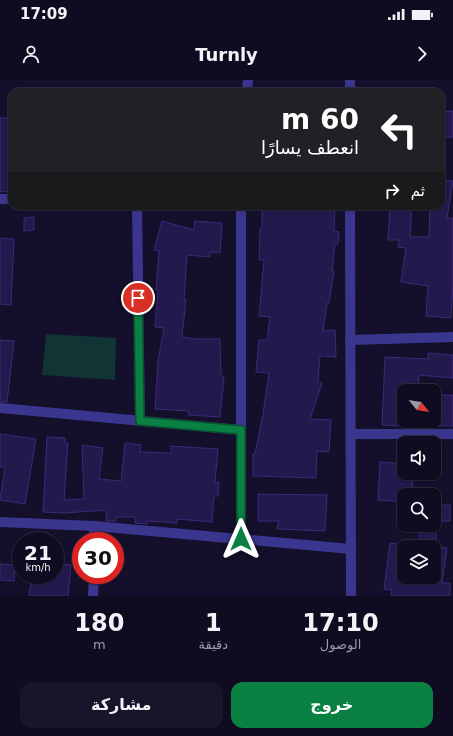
<!DOCTYPE html>
<html lang="ar">
<head>
<meta charset="utf-8">
<style>
	:root { --surface:#0f0b20; --page:#181429; --text:#f1f3f6; --muted:#9b9ba5; --line:#2f2b3e; --accent:#0b8043 }
	body { margin:0; font-family:"DejaVu Sans","Noto Naskh Arabic",sans-serif; background:var(--page); color:var(--text); direction:rtl; height:100vh; display:flex; flex-direction:column; font-size:15px; white-space:nowrap }
	* { box-sizing:border-box; margin:0 }
	p { font-size:13px; color:var(--muted) }
	.icon { flex:none; width:22px; height:22px; fill:none; stroke:currentColor; stroke-width:2; stroke-linecap:round; stroke-linejoin:round }
	.map { position:relative; height:516px; overflow:hidden; direction:ltr }
	.side { display:flex; flex-direction:column; background:var(--surface); flex:1 }
	.side>* { flex:none }
	.guide { position:absolute; left:8px; top:8px; width:437px; height:122px; border-radius:12px; box-shadow:0 1px 3px #0004,0 0 0 1px var(--line); direction:rtl; background:#202124; color:#fff; overflow:hidden }
	.needle { width:26px; rotate:120deg }
	.buttons { position:absolute; left:397px; top:304px; display:grid; gap:8px }
	.buttons a { display:grid; place-items:center; width:44px; height:44px; border-radius:8px; background:var(--surface); box-shadow:0 1px 3px #0004,0 0 0 1px var(--line); font-size:20px }
	.speed { position:absolute; left:12px; top:452px; display:flex; gap:8px; font-size:20px; font-weight:700; text-align:center }
	.speed>* { display:grid; place-content:center; width:52px; height:52px; border-radius:50%; background:var(--surface); box-shadow:0 1px 3px #0004,0 0 0 1px var(--line); line-height:1 }
	.speed small { font-size:10px; font-weight:400 }
	.speed .limit { border:6px solid #d22; background:#fff; color:#111 }
	.pin { position:absolute; display:grid; place-items:center; width:34px; height:34px; color:#fff; margin:-17px; border:2px solid #fff; border-radius:50%; box-shadow:0 1px 4px #0007 }
	.me { position:absolute; width:44px; margin:-22px; rotate:0deg; stroke-linejoin:round; filter:drop-shadow(0 0 3px #0008) }
	.turn { display:flex; align-items:center; gap:14px; height:84px; padding:0 20px; font-size:18px }
	.turn .icon { width:52px; height:52px; stroke-width:2.5 }
	.turn b { display:block; font-size:28px; line-height:34px }
	.then { display:flex; align-items:center; height:38px; padding:0 20px; background:#0003; gap:8px; font-size:15px }
	.eta { display:flex; justify-content:space-evenly; align-items:center; height:68px; text-align:center }
	.eta b { font-size:24px; font-weight:700; line-height:28px }
	.action { display:flex; gap:8px; margin-top:auto; padding:8px 20px }
	.action a { flex:1; height:46px; border-radius:12px; background:var(--accent); color:#fff; font-size:16px; font-weight:700; line-height:46px; text-align:center }
	.action a+a { background:var(--page); color:var(--text) }
	.status { display:flex; justify-content:space-between; align-items:center; height:28px; padding:0 20px; background:var(--surface); direction:ltr }
	.status svg { height:11px; fill:currentColor }
	header { display:flex; justify-content:space-between; align-items:center; height:52px; padding:0 20px; background:var(--surface); font-size:18px; font-weight:700 }
	.map>svg:first-child { display:block }
	.green { fill:#113534 }
	.building { fill:#24194d; stroke:#3a2a7a }
	.lines { fill:none; stroke-linecap:round; stroke-linejoin:round }
	.minor { stroke:#3b368d; stroke-width:10 }
	.route-casing { stroke:#07532c; stroke-width:10 }
	.route { stroke:#0b8043; stroke-width:7 }
</style>
</head>
<body>
<div class="status"><b>17:09</b><svg viewBox="0 0 49 12"><path d="M0 12V9h3v3zM5 12V6h3v6zM10 12V3h3v9zM15 12V0h3v12zM26 1h20v11H26zM47 4h2v5h-2z"/></svg></div>
<header><svg class="icon" aria-label="forward" viewBox="0 0 24 24"><path d="M9 5l7 7-7 7"/></svg>Turnly<svg class="icon" aria-label="person" viewBox="0 0 24 24"><circle cx="12" cy="8" r="4"/><path d="M4 21q1-7 8-7t8 7"/></svg></header>
<div class="map">
<svg width="453" height="516" viewBox="0 0 453 516">
	<rect width="100%" height="100%" fill="#140f2b"/>
	<polygon class="green" points="46,254 116,258 115,300 42,295"/>
	<g class="building">
		<polygon points="453,31 453,57 441,58 441,32"/>
		<polygon points="0,38 12,38 12,111 0,112"/>
		<polygon points="441,100 453,101 447,138 453,138 453,205 451,238 426,236 428,206 401,202 406,168 398,167 399,160 388,160 390,126 412,126 410,157 429,157 430,126 441,126"/>
		<polygon points="267,126 335,126 334,151 339,152 338,164 335,164 332,191 334,191 329,223 327,223 323,251 335,250 336,277 320,276 318,302 322,303 310,339 331,340 329,372 317,371 316,398 253,396 253,374 255,374 263,334 269,293 256,292 259,260 267,260 270,237 259,236 264,180 259,180 260,148 262,148 262,129 267,128"/>
		<polygon points="34,137 34,150 24,151 24,138"/>
		<polygon points="162,141 194,150 195,141 222,143 220,173 210,172 210,177 187,175 184,219 186,219 182,257 196,259 220,259 221,296 224,297 220,337 188,335 189,331 155,329 158,281 164,248 155,247 158,210 156,210 159,171 154,170"/>
		<polygon points="0,158 14,159 11,225 0,224"/>
		<polygon points="0,260 14,261 7,322 0,322"/>
		<polygon points="428,273 453,275 453,298 419,295 418,310 404,309 404,346 382,345 385,277 428,279"/>
		<rect x="434" y="315" width="19" height="31"/>
		<polygon points="0,354 36,359 25,424 0,420 5,387 0,387"/>
		<polygon points="47,357 65,358 65,363 68,363 64,420 84,419 82,365 103,368 99,399 121,401 125,363 141,365 140,372 171,373 171,366 218,369 215,402 219,402 218,416 214,416 212,442 177,439 177,443 147,441 147,444 135,443 135,437 116,437 116,441 106,441 107,430 64,433 43,432"/>
		<polygon points="380,382 404,384 404,393 413,393 412,415 404,415 404,422 378,420"/>
		<polygon points="258,414 327,415 325,451 277,449 279,441 258,441"/>
		<rect x="434" y="425" width="16" height="16"/>
		<polygon points="419,445 436,445 436,466 447,468 442,503 450,503 450,516 391,516 392,510 384,509 390,463 404,465 404,500 414,500 413,502 434,503 434,467 420,467"/>
		<polygon points="55,483 71,485 68,516 29,516 32,495 55,495"/>
		<polygon points="0,484 15,485 14,501 0,500"/>
	</g>
	<g class="lines">
		<g class="minor">
			<polyline points="350,0 350,12"/>
			<polyline points="247,12 248,0"/>
			<polyline points="0,119 12,119"/>
			<polyline points="137,126 140,341"/>
			<polyline points="350,126 351,516"/>
			<polyline points="350,260 453,257"/>
			<polyline points="0,328 241,350"/>
			<polyline points="351,354 453,354"/>
			<polyline points="0,442 94,446 351,469"/>
			<polyline points="241,459 241,126"/>
			<polyline points="94,461 94,446"/>
			<polyline points="93,516 94,495"/>
		</g>
	</g>
	<g class="lines">
		<defs>
			<polyline id="route" points="138,218 140,341 241,350 241,459"/>
		</defs>
		<use href="#route" class="route-casing"/>
		<use href="#route" class="route"/>
	</g>
</svg>
<div class="buttons">
<a><svg class="needle" viewBox="-14 -14 28 28"><path d="M0-13l5 13h-10z" fill="#e53935"/><path d="M0 13l5-13h-10z" fill="#9b9ba5"/></svg></a>
<a><svg class="icon" aria-label="sound" viewBox="0 0 24 24"><path d="M4 9h4l5-4v14l-5-4H4zM17 9q2 3 0 6"/></svg></a>
<a><svg class="icon" aria-label="search" viewBox="0 0 24 24"><circle cx="10" cy="10" r="6"/><path d="M15 15l6 6"/></svg></a>
<a><svg class="icon" aria-label="layers" viewBox="0 0 24 24"><path d="M12 4l9 5-9 5-9-5zM3 14l9 5 9-5"/></svg></a>
</div>
<div class="speed"><div>21<small>km/h</small></div><div class="limit">30</div></div>
<div class="pin" style="left:138px;top:218px;background:#d93025"><svg class="icon" aria-label="arrive" viewBox="0 0 24 24"><path d="M6 21V4h12l-3 4 3 4H6"/></svg></div>
<svg class="me" style="left:241px;top:459px" viewBox="-20 -20 40 40"><path d="M0-17L14 15 0 8-14 15z" fill="#0b8043" stroke="#fff" stroke-width="4"/></svg>
<div class="guide">
<div class="turn"><svg class="icon" aria-label="left" viewBox="0 0 24 24"><path d="M17 20v-9H6M10 6l-5 5 5 5"/></svg><div><b>60 m</b>انعطف يسارًا</div></div>
<div class="then">ثم<svg class="icon" aria-label="right" viewBox="0 0 24 24"><path d="M7 20v-9h11M14 6l5 5-5 5"/></svg></div>
</div>
</div>
<section class="side">
<div class="eta">
<div><b>17:10</b><p>الوصول</p></div>
<div><b>1</b><p>دقيقة</p></div>
<div><b>180</b><p>m</p></div>
</div>
<div class="action"><a>خروج</a><a>مشاركة</a></div>
</section>
</body>
</html>
